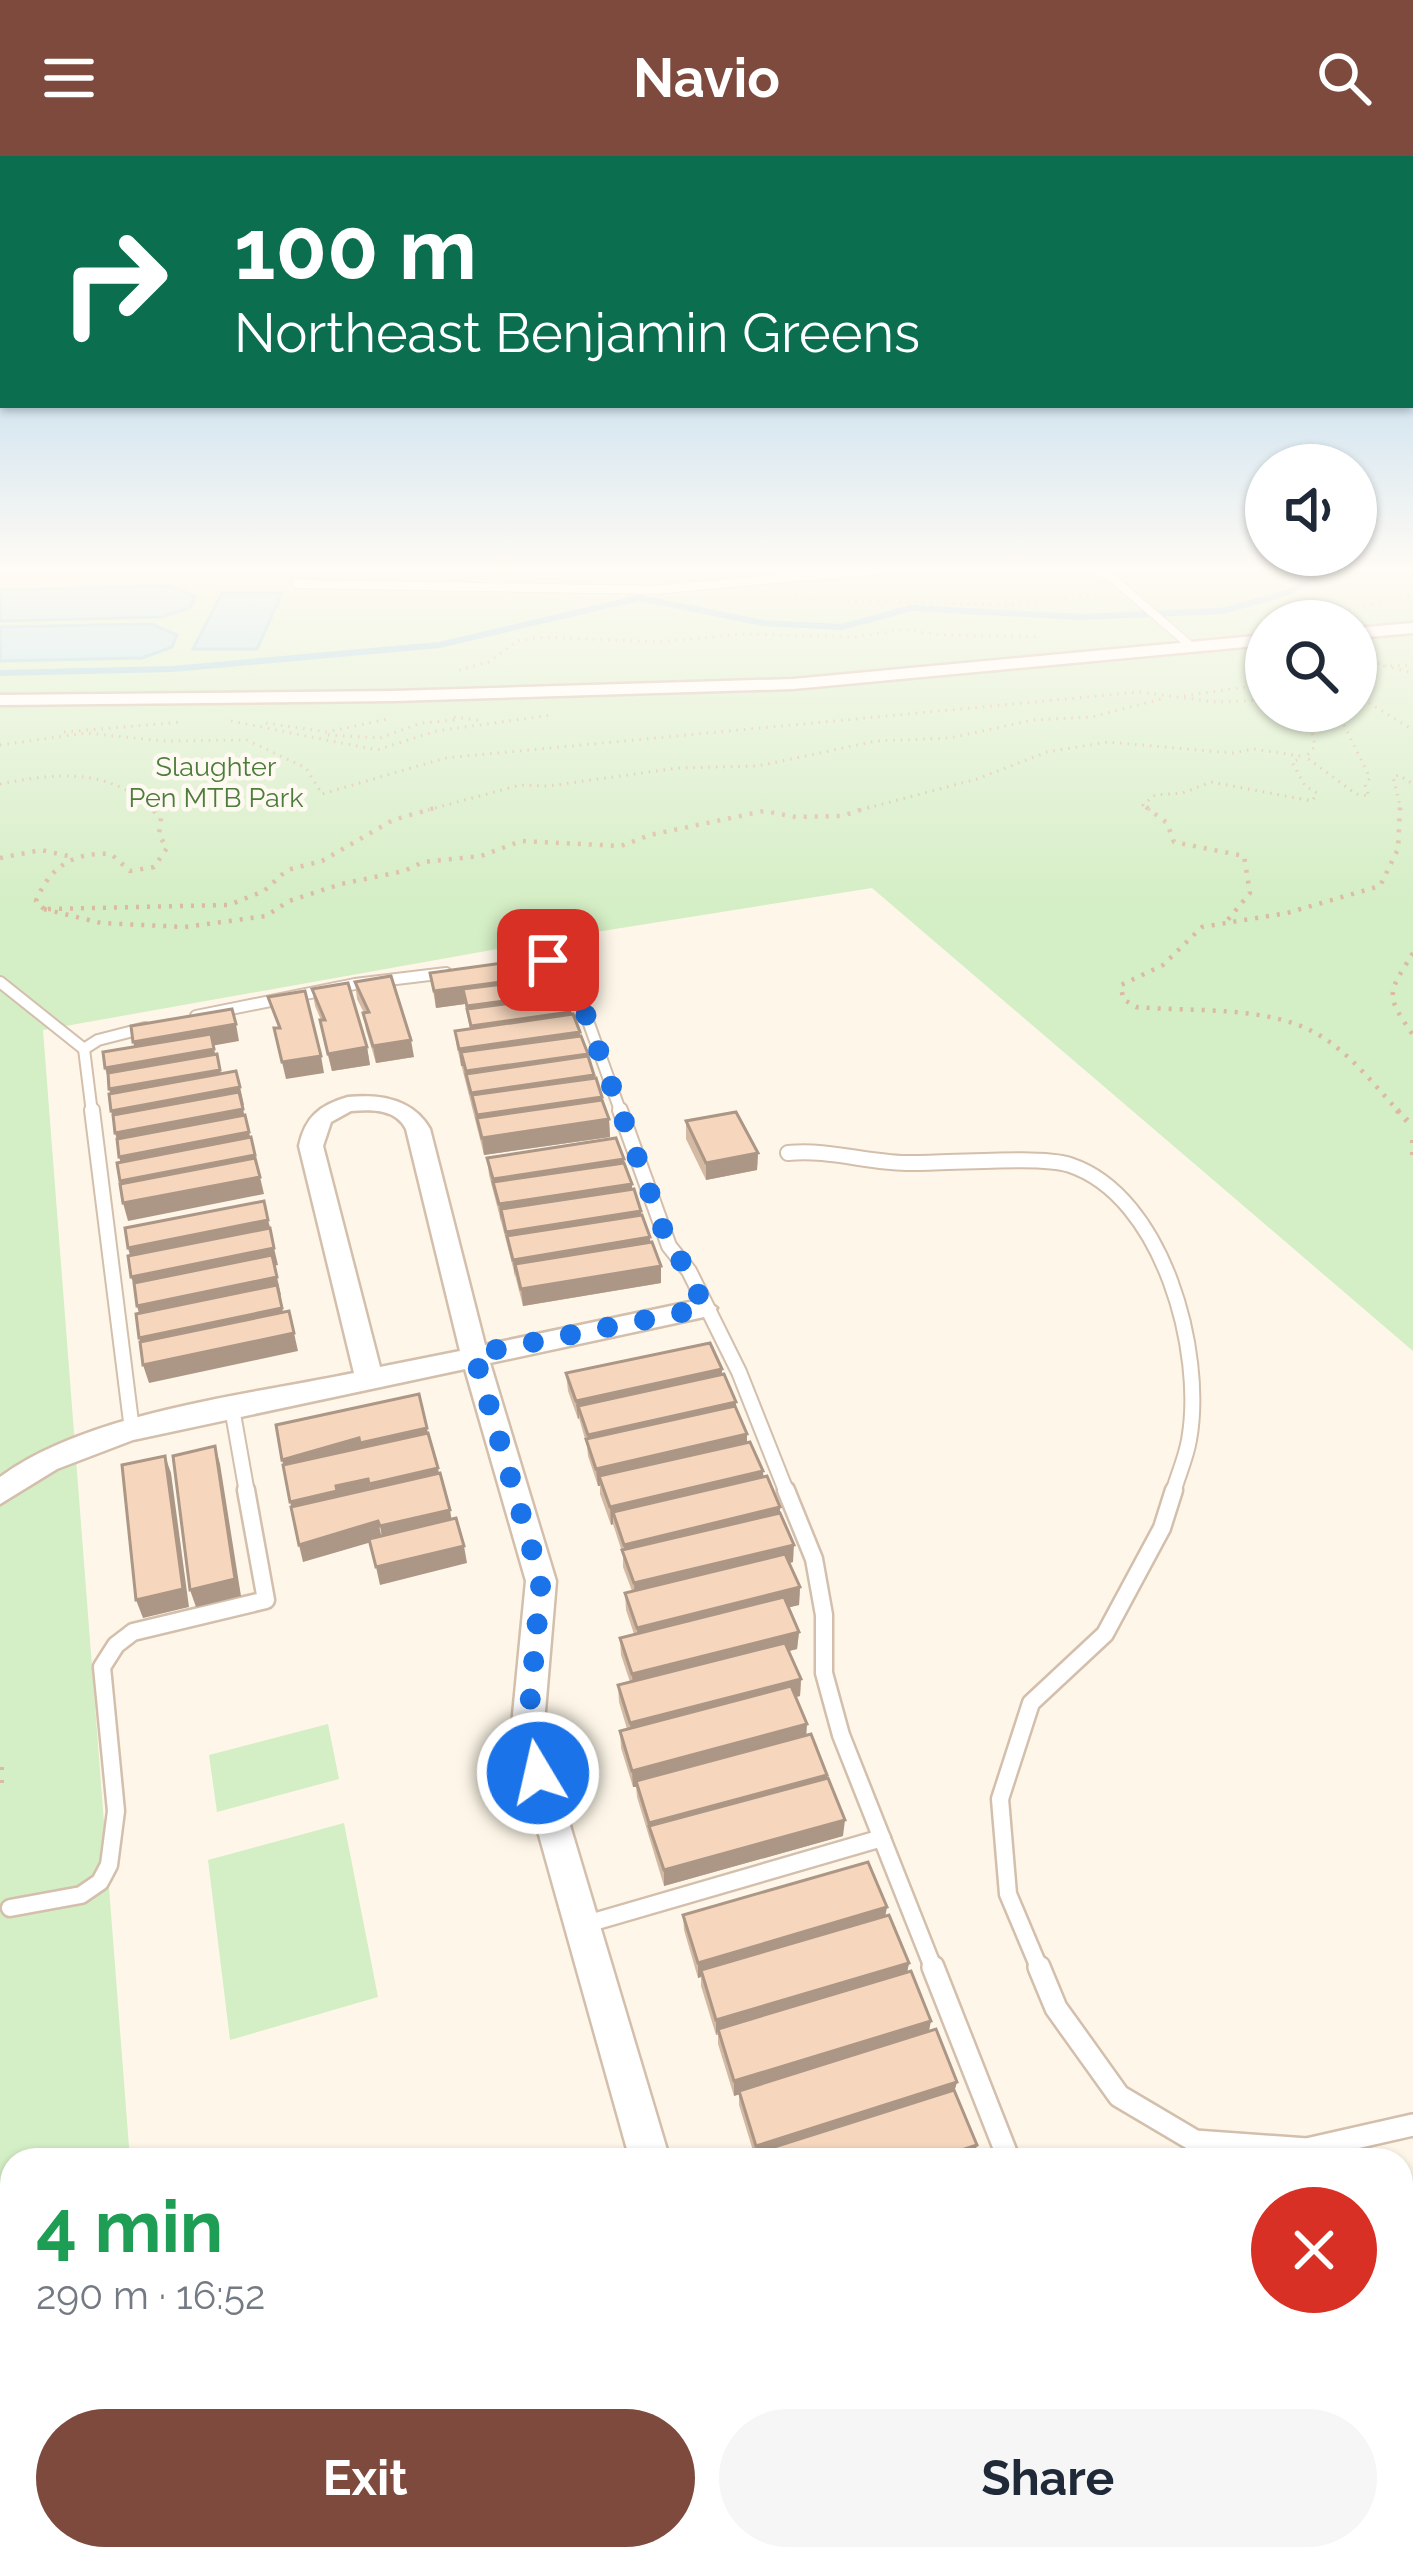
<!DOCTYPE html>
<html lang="en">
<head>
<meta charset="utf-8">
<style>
	:root { --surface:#fff; --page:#f6f6f7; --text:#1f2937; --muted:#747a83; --accent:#7e4a3d }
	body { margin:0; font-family:Raleway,sans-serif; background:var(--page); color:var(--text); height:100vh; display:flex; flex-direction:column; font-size:45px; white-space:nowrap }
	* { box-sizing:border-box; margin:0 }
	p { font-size:39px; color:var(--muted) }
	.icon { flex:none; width:66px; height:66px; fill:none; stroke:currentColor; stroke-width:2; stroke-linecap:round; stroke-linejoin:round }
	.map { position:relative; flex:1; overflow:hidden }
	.details { position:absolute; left:0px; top:1992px; width:1413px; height:423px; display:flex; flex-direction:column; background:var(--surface); border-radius:36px 36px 0 0; box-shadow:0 3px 9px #0004 }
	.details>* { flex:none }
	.guide { position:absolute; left:0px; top:0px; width:1413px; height:252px; box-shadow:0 3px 9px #0004; background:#0b6e4f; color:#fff; overflow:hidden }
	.fabs { position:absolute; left:1245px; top:288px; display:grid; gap:24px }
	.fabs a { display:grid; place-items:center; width:132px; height:132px; border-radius:50%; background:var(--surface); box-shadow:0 3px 9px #0004; font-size:60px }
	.pin { position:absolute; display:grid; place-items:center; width:102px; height:102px; color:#fff; margin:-51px; border-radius:24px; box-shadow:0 6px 18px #0006 }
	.me { position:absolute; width:132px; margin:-66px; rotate:351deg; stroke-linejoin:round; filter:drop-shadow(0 0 9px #0008) }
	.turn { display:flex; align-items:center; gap:42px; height:252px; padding:0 36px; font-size:54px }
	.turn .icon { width:156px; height:156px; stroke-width:2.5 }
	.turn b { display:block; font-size:84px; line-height:102px }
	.round { display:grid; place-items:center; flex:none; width:126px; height:126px; border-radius:63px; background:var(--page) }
	.overview { display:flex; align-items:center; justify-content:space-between; height:204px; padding:0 36px }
	h1 { font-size:72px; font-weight:700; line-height:90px; color:#1e9e55 }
	.primary-button { display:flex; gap:24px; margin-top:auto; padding:24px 36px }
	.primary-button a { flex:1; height:138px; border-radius:72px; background:var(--accent); color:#fff; font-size:48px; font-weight:700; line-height:138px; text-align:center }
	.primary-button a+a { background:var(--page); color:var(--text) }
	header { display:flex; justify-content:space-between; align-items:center; height:156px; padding:0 36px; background:var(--accent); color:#fff; font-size:54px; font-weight:700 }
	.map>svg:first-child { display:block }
	.green { fill:#d4eec5; fill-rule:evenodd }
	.water { fill:#bae2eb; stroke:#a0d1de; stroke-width:3 }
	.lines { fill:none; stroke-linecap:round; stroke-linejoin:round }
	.stream { stroke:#a0d1de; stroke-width:6 }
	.lane-far4-casing { stroke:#d3bfac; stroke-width:10 }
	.lane-far3-casing { stroke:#d3bfac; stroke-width:14 }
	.lane-far2-casing { stroke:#d3bfac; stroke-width:18 }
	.lane-far1-casing { stroke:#d3bfac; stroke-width:21 }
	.lane-casing { stroke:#d3bfac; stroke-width:26 }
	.street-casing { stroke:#d3bfac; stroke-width:5 }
	.path-far4 { stroke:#dcbaa0; stroke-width:3; stroke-dasharray:1.5 6; stroke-linecap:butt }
	.path-far3 { stroke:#dcbaa0; stroke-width:4.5; stroke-dasharray:3 8; stroke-linecap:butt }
	.path-far2 { stroke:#dcbaa0; stroke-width:6; stroke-dasharray:3 9; stroke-linecap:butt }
	.path-far1 { stroke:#dcbaa0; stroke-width:8; stroke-dasharray:3 10; stroke-linecap:butt }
	.path { stroke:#dcbaa0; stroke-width:9; stroke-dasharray:4.5 14; stroke-linecap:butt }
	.lane-far4 { stroke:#fff; stroke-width:8 }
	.lane-far3 { stroke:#fff; stroke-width:10 }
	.lane-far2 { stroke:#fff; stroke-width:14 }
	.lane-far1 { stroke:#fff; stroke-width:16 }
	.lane { stroke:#fff; stroke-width:21 }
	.street { fill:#fff; fill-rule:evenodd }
	.path-bridge { stroke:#dcbaa0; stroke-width:3; stroke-dasharray:1.5 6; stroke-linecap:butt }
	.wall { fill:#d4b9a3 }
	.shaded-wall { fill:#ac9685 }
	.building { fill:#f6d7be; stroke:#ac9685; stroke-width:3 }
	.route { stroke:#1a73e8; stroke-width:21; stroke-dasharray:0 37.8 }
	.labels { text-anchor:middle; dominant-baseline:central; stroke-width:9; stroke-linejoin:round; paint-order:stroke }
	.far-park-label { font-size:27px; fill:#4d7d3c; stroke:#fffaf1 }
</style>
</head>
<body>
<header><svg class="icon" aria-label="menu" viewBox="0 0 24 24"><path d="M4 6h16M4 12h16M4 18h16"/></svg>Navio<svg class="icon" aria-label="search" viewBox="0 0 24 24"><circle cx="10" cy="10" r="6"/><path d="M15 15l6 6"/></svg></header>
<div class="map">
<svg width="1413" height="2414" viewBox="0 0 1413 2414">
	<rect width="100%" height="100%" fill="#fef7e9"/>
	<g class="green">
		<path d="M0,413H1413V1195L872,732L571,780L43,874L130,2004H12V2403H161L162,2414H0ZM1266,465H1356V555H1266Z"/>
		<polygon points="328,1568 339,1623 217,1656 209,1599"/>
		<polygon points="344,1667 378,1841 230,1884 208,1704"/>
	</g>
	<g class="water">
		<polygon points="170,430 195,440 190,452 161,461 0,465 0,434"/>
		<polygon points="222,437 282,437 257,493 193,493"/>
		<polygon points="151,468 177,479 172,491 142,502 0,505 0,471"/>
	</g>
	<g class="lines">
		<polyline class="stream" points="0,517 172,513 439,489 639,442 763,467 842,471 911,452 1081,461 1222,455 1290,436 1327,413"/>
		<defs>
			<g id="lane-far4">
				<polyline points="1091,413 1111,421 1192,491"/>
				<polyline points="297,428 654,434 885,413"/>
			</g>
			<g id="lane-far3">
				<polyline points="510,808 548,804 569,812 621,957"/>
				<polyline points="0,826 84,893"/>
				<polyline points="196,860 355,828 446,817"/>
				<polyline points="92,957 84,893 98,884 145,872"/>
			</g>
			<g id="lane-far2">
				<polyline points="92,954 132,1274"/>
				<polyline points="620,954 669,1090 689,1115 739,1216 787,1337"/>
				<path d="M788,997C828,993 865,1006 906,1007C943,1008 1041,999 1070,1009C1163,1040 1205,1196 1189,1284C1186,1302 1178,1319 1173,1337"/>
				<polyline points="232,1252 247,1337"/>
			</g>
			<g id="lane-far1">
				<polyline points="786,1334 814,1403 824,1459 824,1517 841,1579 934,1814"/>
				<polyline points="10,1752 81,1739 100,1726 109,1709 116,1655 102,1511 116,1489 133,1476 266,1444 246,1334"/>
				<polyline points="583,1769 882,1682"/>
				<polyline points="1040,1814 1008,1738 1000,1643 1031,1547 1105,1478 1162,1372 1174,1334"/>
			</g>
			<g id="lane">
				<polyline points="933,1811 1009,2004"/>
				<polyline points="1039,1811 1056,1852 1119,1940 1195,1985 1307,1993 1413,1969"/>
				<polyline points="1401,2169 1413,2165"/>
				<polyline points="748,2403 753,2403"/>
			</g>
			<g id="street">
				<polygon points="1413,467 1413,477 1356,482 1356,472"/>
				<polygon points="1266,479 1266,489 793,533 394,545 0,549 0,539 394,535 793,523"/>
				<path d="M348,941C381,938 413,943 430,973L485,1189L704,1143L717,1152L704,1161L490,1207L556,1425L543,1579L670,2004H630L511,1579L526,1425L465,1213L133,1284L57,1313L0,1348V1321C88,1256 247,1239 354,1217L299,990C305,961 320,949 348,941ZM351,955C372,953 396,953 406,973L460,1195L380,1211L323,990L331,966Z"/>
				<polygon points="503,2403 553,2403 548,2414 498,2414"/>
			</g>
		</defs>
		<use href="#lane-far4" class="lane-far4-casing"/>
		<use href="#lane-far3" class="lane-far3-casing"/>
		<use href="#lane-far2" class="lane-far2-casing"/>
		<use href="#lane-far1" class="lane-far1-casing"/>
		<use href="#lane" class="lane-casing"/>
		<use href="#street" class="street-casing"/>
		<g class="path-far4">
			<polyline points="795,443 1010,449 1099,439"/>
			<polyline points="1298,465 1413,439"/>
			<polyline points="1356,502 1413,517"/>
			<polyline points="1356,511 1368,511"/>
			<polyline points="459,514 489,506 517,485 544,481 659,486 745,478 857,481 903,473 940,479 1041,481"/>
			<polyline points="1356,539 1413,574"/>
			<polyline points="1184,540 1266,528"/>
			<polyline points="1294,555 1311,571 1315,590 1306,601 1356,638 1369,640 1365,629 1370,622 1342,565 1346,555"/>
			<polyline points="454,561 483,565"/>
			<polyline points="231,565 377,594 436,575 551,559"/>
			<polyline points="266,567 327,576 388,563"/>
			<polyline points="64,576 182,566"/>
			<polyline points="328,579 380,582 421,567 455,564"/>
			<polyline points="0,589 86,577 163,585 247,584 306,612 322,638 445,602 1139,536 1216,546 1266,544"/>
			<path d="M0,628C56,617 109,611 153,654"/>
			<polyline points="428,654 520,629 548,630 678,612 758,610 876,585 950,582 1033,564 1092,561 1165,542"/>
			<polyline points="860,654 977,623 1047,596 1108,586 1232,597 1254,593 1306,601"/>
			<polyline points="1150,654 1143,649 1155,639 1183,637 1211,626 1312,645 1317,637 1305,630 1292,606 1297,604"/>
			<polyline points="1401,654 1393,621 1399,619 1413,628"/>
		</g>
		<g class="path-far3">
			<polyline points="1146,651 1167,667 1174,686 1244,700 1250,737 1226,766"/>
			<polyline points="0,702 41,694 73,701"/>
			<path d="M44,753L36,745C50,710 74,696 111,698L130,715L154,711L167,692L159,679L161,662L150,651"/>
			<polyline points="44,753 101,767 185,771 266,760 289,745 341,728 404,715 423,706 481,700 521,685 621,690 650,679 764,655 796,661 842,660 869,651"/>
			<polyline points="48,753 229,749 264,735 287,714 322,705 393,664 438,651"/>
			<path d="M1413,797C1387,839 1385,838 1413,879"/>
			<path d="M1400,957C1375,930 1351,898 1319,879C1269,849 1193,856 1136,851L1123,843L1121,829L1163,809L1202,771L1287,757L1380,730L1398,693L1400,651"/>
		</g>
		<g class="path-far2">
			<polyline points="1397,954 1413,971"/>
			<polyline points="1413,984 1413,1002"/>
		</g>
		<polyline class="path-far1" points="0,1611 0,1632"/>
		<g class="path">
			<polyline points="0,2118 12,2132"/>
			<polyline points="19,2403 19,2414"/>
		</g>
		<use href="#lane-far4" class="lane-far4"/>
		<use href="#lane-far3" class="lane-far3"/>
		<use href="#lane-far2" class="lane-far2"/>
		<use href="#lane-far1" class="lane-far1"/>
		<use href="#lane" class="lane"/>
		<use href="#street" class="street"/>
		<polyline class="path-bridge" points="1368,511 1413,509"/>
	</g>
	<g class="wall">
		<polygon points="430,817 531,825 565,837 570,859 580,880 581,880 602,941 609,963 610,981 484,999 457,892 455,875 470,873 465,848 436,852"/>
		<polygon points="355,826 414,901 376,907 366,874 364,857 357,843"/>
		<polygon points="312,833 367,891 370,909 332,915 323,881 321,864 315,850"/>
		<polygon points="686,965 758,997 757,1014 706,1024 686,983"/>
		<polygon points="487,1002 624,1007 650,1086 661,1127 523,1150 489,1019"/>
		<polygon points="722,1213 722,1219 736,1246 736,1252 747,1278 747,1286 780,1351 780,1357 793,1406 790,1407 800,1431 799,1449 788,1451 799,1476 797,1493 789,1495 801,1523 800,1540 796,1541 806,1579 827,1619 843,1680 664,1730 637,1641 636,1631 633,1631 621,1592 620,1575 627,1573 619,1546 618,1529 630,1526 621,1499 620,1482 634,1478 626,1454 625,1437 632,1435 623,1411 623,1399 613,1368 611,1369 600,1338 600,1330 598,1330 588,1300 587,1290 579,1262 578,1263 568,1235 566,1217"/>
		<polygon points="683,1759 885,1760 909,1807 907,1816 928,1876 957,1926 954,1935 977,1989 973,2002 977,2004 752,2004 754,1998 739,1949 739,1938 734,1940 718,1888 718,1879 716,1879 701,1830 701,1821 698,1822 684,1774"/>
		<polygon points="1413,2225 1413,2253 1403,2235"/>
		<polygon points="1180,2403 1401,2403 1413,2414 1185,2414"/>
	</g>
	<g class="shaded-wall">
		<polygon points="531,822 532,839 463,833 465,848 436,852 434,835"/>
		<polygon points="565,837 566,854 468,856 467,850"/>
		<polygon points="570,856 571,873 473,887 471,870"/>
		<polygon points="236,868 239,885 138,903 133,886"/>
		<polygon points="580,876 581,893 461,896 463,910 461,910 459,893"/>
		<polygon points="411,884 414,901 376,907 373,890"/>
		<polygon points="367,891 370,909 332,915 328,898"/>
		<polygon points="214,893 218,910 110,929 105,912"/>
		<polygon points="588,898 589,915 466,918 468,932 466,915"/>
		<polygon points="321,900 324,917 286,923 282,906"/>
		<polygon points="220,914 225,931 114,951 109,933"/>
		<polygon points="594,919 595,936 472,939 473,954 471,937"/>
		<polygon points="240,931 244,949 116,972 111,955"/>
		<polygon points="602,941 603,958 478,967 477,959"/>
		<polygon points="243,953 247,971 120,994 115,977"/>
		<polygon points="609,963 610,981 484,999 482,982"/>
		<polygon points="249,976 253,994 124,1018 119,1001"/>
		<polygon points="758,997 757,1014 706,1024 706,1007"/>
		<polygon points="255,999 259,1017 125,1043 120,1025"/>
		<polygon points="624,1003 624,1021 497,1040 493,1023"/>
		<polygon points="260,1021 264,1038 128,1065 123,1047"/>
		<polygon points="632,1028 632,1046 501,1053 501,1066 499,1048"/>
		<polygon points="641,1055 642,1073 507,1080 506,1076"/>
		<polygon points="268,1064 273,1082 133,1110 128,1092"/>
		<polygon points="650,1081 651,1099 515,1108 515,1121 513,1104"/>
		<polygon points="274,1092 278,1109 137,1138 131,1121"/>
		<polygon points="661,1110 661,1127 523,1150 521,1133"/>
		<polygon points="277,1121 281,1139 142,1168 137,1150"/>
		<polygon points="282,1152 286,1169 145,1199 139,1182"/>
		<polygon points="294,1177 298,1195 149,1227 143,1209"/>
		<polygon points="722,1213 722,1231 578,1250 579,1262 578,1263 576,1245"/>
		<polygon points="736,1246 736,1264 589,1290 588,1279"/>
		<polygon points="427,1272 430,1290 287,1321 282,1304 359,1282"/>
		<polygon points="747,1278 747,1296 599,1320 600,1330 598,1330 596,1313"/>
		<polygon points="215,1290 220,1308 241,1440 196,1451 190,1434"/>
		<polygon points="165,1300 171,1317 189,1451 143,1462 136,1444"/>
		<polygon points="438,1312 441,1330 373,1345 369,1328"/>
		<polygon points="763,1315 763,1333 613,1356 613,1368 611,1369 610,1351"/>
		<polygon points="368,1323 372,1340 295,1363 290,1346 336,1330"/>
		<polygon points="780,1351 780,1369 625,1401 624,1389"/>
		<polygon points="450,1354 453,1372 383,1388 380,1370"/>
		<polygon points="378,1365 382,1383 303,1406 299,1389"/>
		<polygon points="794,1389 793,1406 635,1445 634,1427"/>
		<polygon points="464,1390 467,1407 380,1429 376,1411"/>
		<polygon points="800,1431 799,1449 638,1489 637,1472"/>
		<polygon points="799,1476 797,1493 633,1535 632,1518"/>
		<polygon points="801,1523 800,1540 631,1584 630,1567"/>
		<polygon points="807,1568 806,1585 636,1625 636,1631 633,1631 632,1615"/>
		<polygon points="827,1619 826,1635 649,1670 650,1684 649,1667"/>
		<polygon points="845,1664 843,1680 664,1730 664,1714"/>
		<polygon points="887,1751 884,1767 701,1814 701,1821 698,1822 698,1807"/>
		<polygon points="909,1807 906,1822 718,1873 716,1879 716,1864"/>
		<polygon points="931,1865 928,1880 734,1940 734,1925"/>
		<polygon points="957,1926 953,1940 755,2004 756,1990"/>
		<polygon points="977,1989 973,2003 970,2004 931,2004"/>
	</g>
	<g class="building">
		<polygon points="525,804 531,822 434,835 430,817"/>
		<polygon points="391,820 411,884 373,890 363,857 369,856 355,826"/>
		<polygon points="560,821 565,837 467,850 463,833"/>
		<polygon points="348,827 367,891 328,898 320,864 325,864 312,833"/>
		<polygon points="305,835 321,900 282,906 274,872 280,872 268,841"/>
		<polygon points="565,840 570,856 471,870 467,853"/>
		<polygon points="232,853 236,868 133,886 131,870"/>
		<polygon points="573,858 580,876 459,893 455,875"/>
		<polygon points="211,878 214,893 105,912 103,896"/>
		<polygon points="581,880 588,898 466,915 461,896"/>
		<polygon points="217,898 220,914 109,933 108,917"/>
		<polygon points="588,900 594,919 471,937 466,918"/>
		<polygon points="236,915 240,931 111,955 109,938"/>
		<polygon points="596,922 602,941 477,959 472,939"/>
		<polygon points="239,936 243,953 115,977 113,959"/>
		<polygon points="602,944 609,963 482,982 477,962"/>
		<polygon points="736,956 758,997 706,1007 686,965"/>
		<polygon points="245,959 249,976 119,1001 117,983"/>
		<polygon points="251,981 255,999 120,1025 117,1007"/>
		<polygon points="616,982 624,1003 493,1023 487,1002"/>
		<polygon points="255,1002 260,1021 123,1047 120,1028"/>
		<polygon points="624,1007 632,1028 499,1048 493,1026"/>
		<polygon points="634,1033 641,1055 506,1076 501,1053"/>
		<polygon points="264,1045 268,1064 128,1092 125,1072"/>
		<polygon points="642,1059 650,1081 513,1104 507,1080"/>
		<polygon points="270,1072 274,1092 131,1121 128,1100"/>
		<polygon points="652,1086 661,1110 521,1133 515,1108"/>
		<polygon points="272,1099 277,1121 137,1150 134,1127"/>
		<polygon points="277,1129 282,1152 139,1182 136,1158"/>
		<polygon points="289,1155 294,1177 143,1209 140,1186"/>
		<polygon points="710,1187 722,1213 576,1245 566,1217"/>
		<polygon points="724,1218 736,1246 588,1279 578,1250"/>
		<polygon points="419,1238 427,1272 360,1287 359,1282 282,1304 276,1269"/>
		<polygon points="735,1250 747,1278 596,1313 586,1283"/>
		<polygon points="428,1277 438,1312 369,1328 368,1323 336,1330 337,1335 290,1346 283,1309"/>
		<polygon points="750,1286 763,1315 610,1351 599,1320"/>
		<polygon points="215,1290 235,1423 190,1434 173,1300"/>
		<polygon points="165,1300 183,1433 136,1444 122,1309"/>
		<polygon points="440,1317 450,1354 380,1370 378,1365 299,1389 291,1351"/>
		<polygon points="767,1320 780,1351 624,1389 613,1356"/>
		<polygon points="780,1357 794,1389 634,1427 622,1394"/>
		<polygon points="456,1362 464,1390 376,1411 369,1383"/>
		<polygon points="785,1398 800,1431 637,1472 625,1437"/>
		<polygon points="784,1441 799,1476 632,1518 620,1482"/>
		<polygon points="785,1487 801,1523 630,1567 618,1529"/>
		<polygon points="791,1530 807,1568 632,1615 620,1575"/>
		<polygon points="811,1578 827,1619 649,1667 636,1625"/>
		<polygon points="828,1622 845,1664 664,1714 649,1670"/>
		<polygon points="868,1706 887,1751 698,1807 683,1759"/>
		<polygon points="889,1759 909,1807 716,1864 701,1814"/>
		<polygon points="911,1815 931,1865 734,1925 718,1873"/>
		<polygon points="936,1873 957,1926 756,1990 739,1935"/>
		<polygon points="954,1934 977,1989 931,2004 754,2004 752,1998"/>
		<polygon points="1401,2312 1413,2335 1413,2414 1203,2414 1198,2403 1401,2403"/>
		<polygon points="943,2403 1139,2403 1144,2414 915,2414"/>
	</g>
	<linearGradient id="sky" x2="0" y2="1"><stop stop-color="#95c6e9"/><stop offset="0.55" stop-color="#fffbf5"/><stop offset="1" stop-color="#fffbf5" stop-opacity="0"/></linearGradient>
	<rect width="1413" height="751" fill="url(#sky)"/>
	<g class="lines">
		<polyline class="route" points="538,1617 527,1579 541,1425 474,1198 704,1152 689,1115 669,1090 569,812 548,804"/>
	</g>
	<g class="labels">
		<g class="far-park-label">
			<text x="216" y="610">Slaughter<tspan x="216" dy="31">Pen MTB Park</tspan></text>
		</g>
	</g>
</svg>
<div class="fabs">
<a><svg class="icon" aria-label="sound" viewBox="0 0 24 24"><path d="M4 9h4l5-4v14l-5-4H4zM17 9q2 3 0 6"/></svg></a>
<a><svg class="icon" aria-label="search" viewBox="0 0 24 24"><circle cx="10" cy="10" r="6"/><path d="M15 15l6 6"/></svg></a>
</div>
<div class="pin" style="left:548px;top:804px;background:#d93025"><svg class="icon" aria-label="arrive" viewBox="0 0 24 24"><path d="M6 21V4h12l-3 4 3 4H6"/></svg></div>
<svg class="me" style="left:538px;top:1617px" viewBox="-20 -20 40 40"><circle r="17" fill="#1a73e8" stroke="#fff" stroke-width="3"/><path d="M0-11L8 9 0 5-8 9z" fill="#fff"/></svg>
<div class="guide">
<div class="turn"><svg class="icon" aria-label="right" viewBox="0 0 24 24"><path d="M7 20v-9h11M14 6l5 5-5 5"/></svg><div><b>100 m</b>Northeast Benjamin Greens</div></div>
</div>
<section class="details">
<div class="overview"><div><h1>4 min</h1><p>290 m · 16:52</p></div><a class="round" style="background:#d93025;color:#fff"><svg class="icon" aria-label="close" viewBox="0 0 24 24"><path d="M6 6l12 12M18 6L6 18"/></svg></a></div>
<div class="primary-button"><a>Exit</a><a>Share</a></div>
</section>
</div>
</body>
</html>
